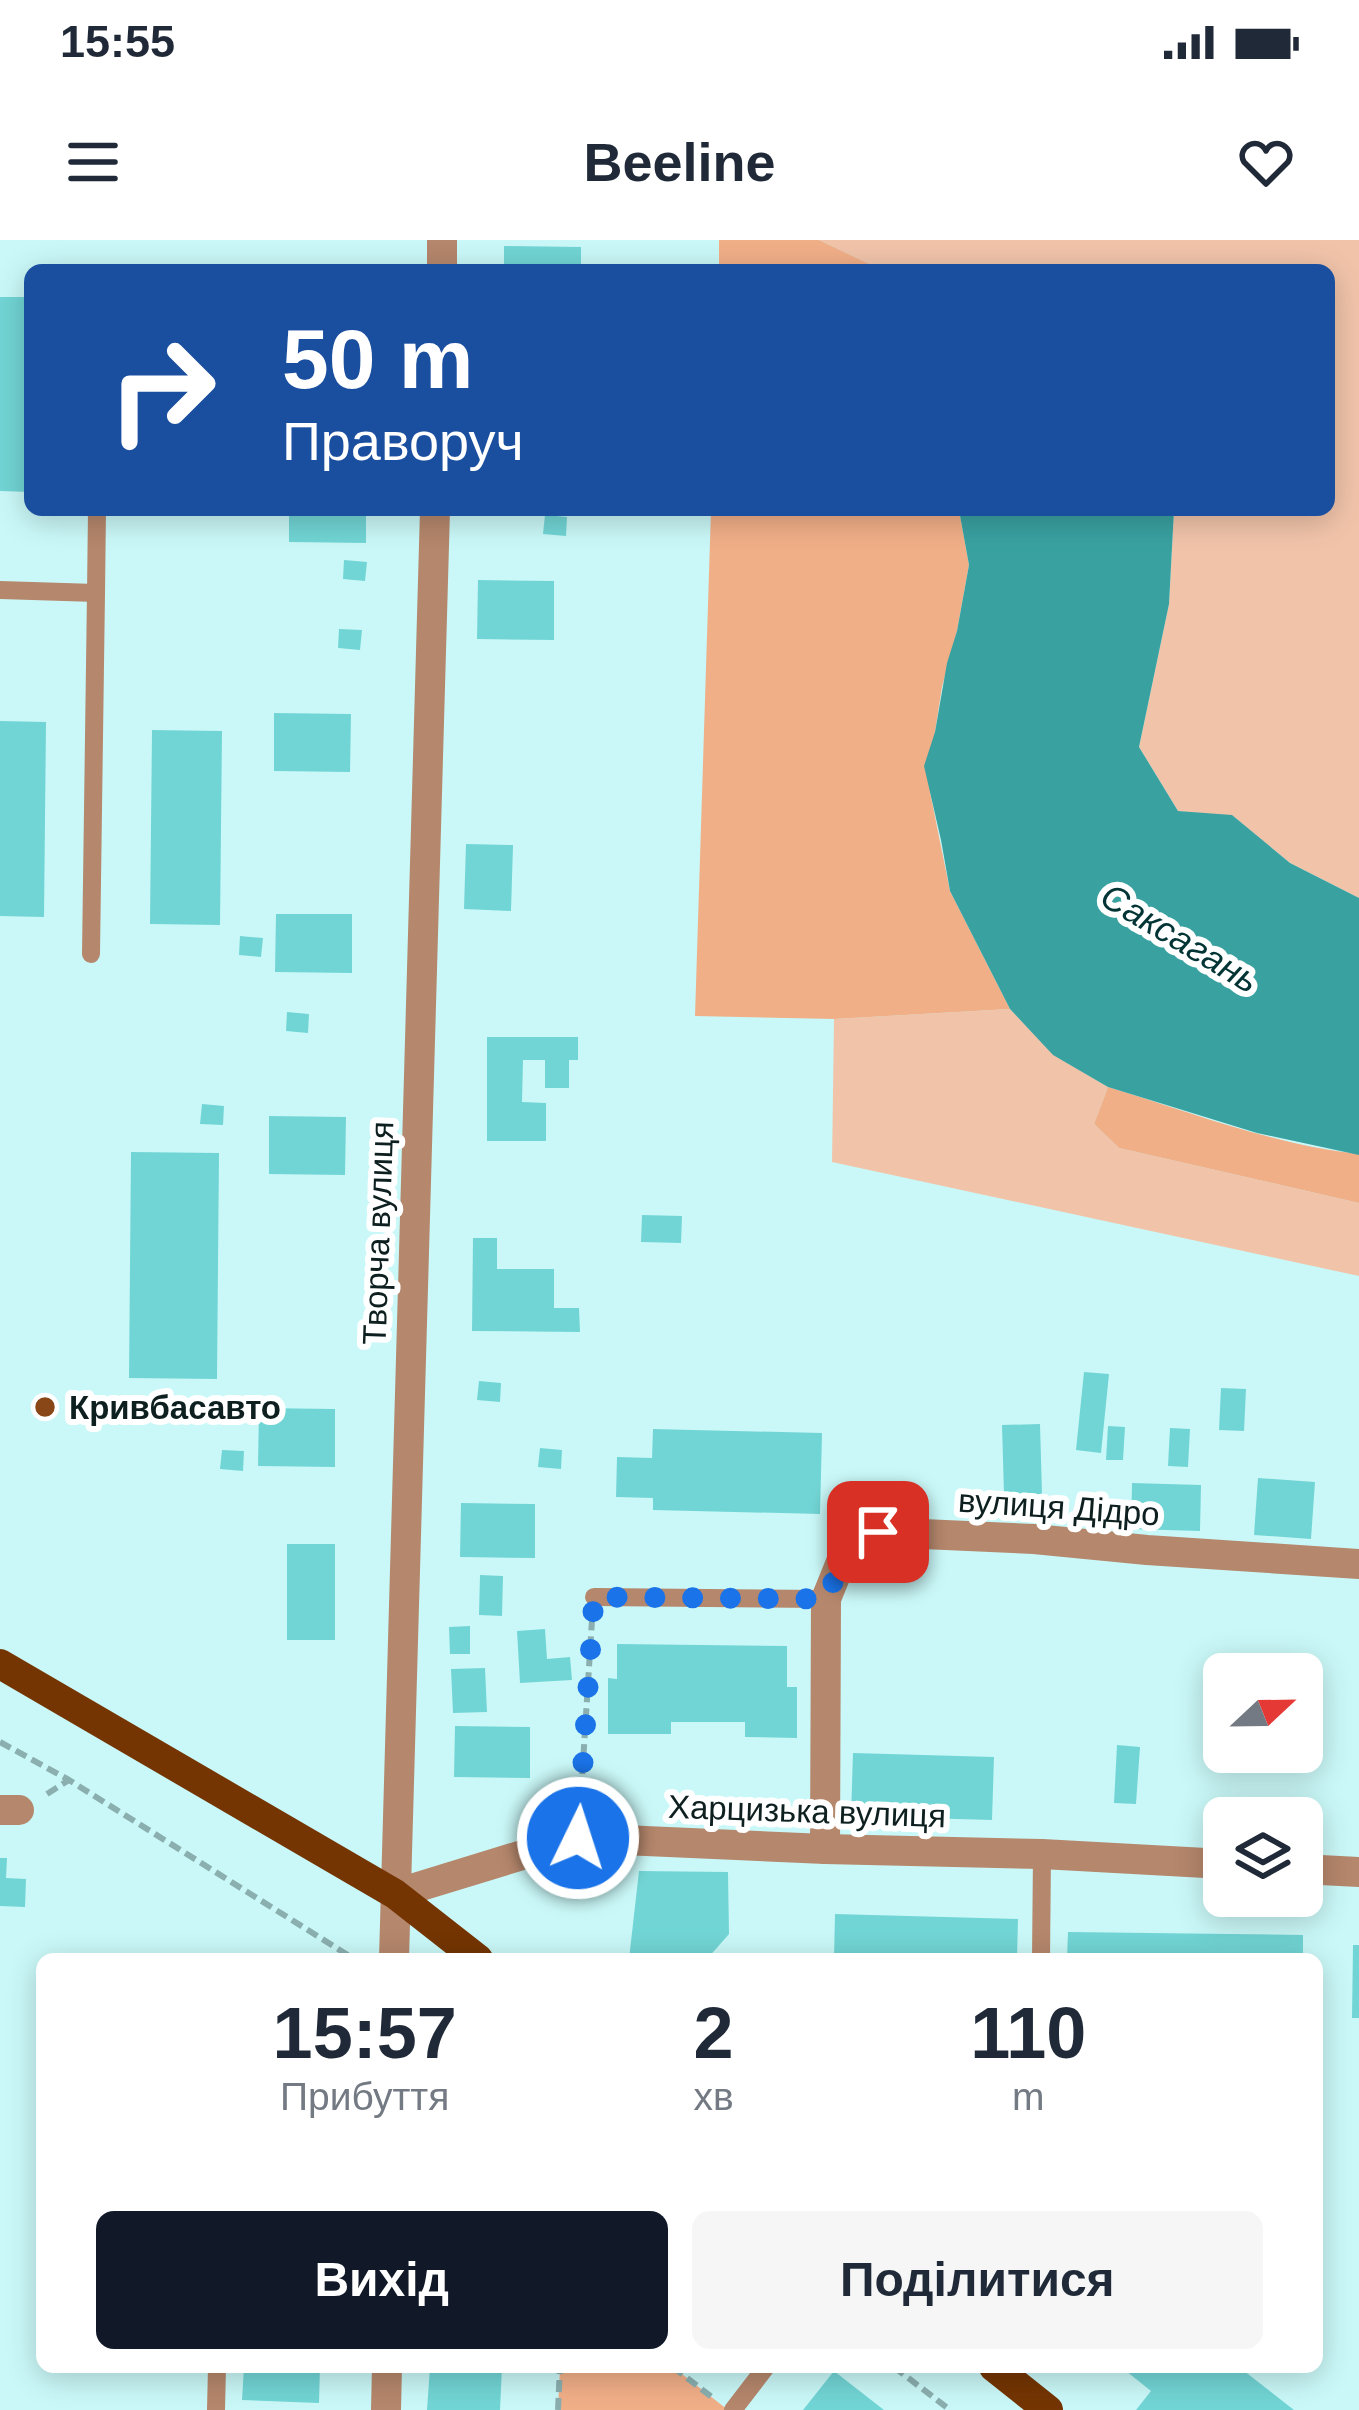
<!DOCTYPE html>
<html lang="uk">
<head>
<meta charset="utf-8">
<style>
	:root { --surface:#fff; --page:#f6f6f7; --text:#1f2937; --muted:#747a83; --accent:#111827 }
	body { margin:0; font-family:Helvetica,sans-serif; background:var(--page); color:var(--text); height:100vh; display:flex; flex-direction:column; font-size:45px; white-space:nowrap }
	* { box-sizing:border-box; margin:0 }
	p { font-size:39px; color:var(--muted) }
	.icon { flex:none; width:66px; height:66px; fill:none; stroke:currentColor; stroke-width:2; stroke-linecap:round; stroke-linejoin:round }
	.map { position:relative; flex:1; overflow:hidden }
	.sheet { position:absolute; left:36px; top:1713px; width:1287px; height:420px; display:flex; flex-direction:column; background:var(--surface); border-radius:18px; box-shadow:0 6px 30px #0003 }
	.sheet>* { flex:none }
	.banner { position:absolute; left:24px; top:24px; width:1311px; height:252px; border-radius:18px; box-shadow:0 6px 30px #0003; background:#1a4fa0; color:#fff; overflow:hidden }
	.needle { width:78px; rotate:68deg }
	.tools { position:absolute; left:1203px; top:1413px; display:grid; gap:24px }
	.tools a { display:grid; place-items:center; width:120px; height:120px; border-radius:18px; background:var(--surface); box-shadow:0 6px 30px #0003; font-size:60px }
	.pin { position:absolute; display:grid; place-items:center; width:102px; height:102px; color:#fff; margin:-51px; border-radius:24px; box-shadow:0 6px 18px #0006 }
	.me { position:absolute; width:132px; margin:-66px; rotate:4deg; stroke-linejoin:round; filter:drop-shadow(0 0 9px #0008) }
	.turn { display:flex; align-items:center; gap:42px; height:252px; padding:0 60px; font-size:54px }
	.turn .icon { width:156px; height:156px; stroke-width:2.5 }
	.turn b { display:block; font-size:84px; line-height:102px }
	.eta { display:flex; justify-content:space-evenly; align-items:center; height:204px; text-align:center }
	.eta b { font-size:72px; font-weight:800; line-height:84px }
	.primary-button { display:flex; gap:24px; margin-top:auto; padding:24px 60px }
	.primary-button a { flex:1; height:138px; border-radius:18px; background:var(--accent); color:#fff; font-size:48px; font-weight:800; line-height:138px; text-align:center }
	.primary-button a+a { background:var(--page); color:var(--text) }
	.status { display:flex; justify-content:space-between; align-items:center; height:84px; padding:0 60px; background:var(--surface); direction:ltr }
	.status svg { height:33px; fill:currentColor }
	header { display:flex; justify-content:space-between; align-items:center; height:156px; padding:0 60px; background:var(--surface); font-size:54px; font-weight:800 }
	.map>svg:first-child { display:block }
	.green { fill:#f1c4aa }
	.forest { fill:#f1af88 }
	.water { fill:#3aa1a1 }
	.building { fill:#72d5d5 }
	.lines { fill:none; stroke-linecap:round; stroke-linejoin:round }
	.path { stroke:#8bafaf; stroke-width:6; stroke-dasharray:12 6; stroke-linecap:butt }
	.service { stroke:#b5876c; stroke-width:18 }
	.minor { stroke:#b5876c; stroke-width:30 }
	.primary { stroke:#743502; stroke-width:30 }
	.route { stroke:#1a73e8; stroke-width:21; stroke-dasharray:0 37.8 }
	.poi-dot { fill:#894616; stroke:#fff; stroke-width:4.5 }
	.labels { text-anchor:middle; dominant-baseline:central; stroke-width:12; stroke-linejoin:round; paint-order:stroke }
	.street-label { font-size:33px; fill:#0e1f1f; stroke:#fff }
	.poi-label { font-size:33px; font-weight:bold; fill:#0e1f1f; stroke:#fff; text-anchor:start }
	.water-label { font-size:36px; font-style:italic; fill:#023435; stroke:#fff }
</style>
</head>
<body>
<div class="status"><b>15:55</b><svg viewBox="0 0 49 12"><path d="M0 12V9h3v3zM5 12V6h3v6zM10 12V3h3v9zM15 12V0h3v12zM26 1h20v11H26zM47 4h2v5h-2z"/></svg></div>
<header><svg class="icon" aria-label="menu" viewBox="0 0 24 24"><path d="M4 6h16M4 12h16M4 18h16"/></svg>Beeline<svg class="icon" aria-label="heart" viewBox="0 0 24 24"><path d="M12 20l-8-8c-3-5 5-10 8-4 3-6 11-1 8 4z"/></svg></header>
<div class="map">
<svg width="1359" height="2170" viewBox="0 0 1359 2170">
	<rect width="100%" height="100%" fill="#caf8f8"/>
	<g class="green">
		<polygon points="819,0 1359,0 1359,658 1290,623 1233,576 1178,571 1139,507 1169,364 1174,270 1329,270 1329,30 882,30"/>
		<polygon points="1010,769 1054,815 1108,847 1094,884 1119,908 1359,963 1359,1036 832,922 834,779"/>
	</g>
	<g class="forest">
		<polygon points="719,0 819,0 882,30 719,30"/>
		<polygon points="711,270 959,270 969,325 957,391 942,447 935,492 930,552 950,651 1010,769 834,779 695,776"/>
		<path d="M1108,847C1190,872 1274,905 1359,914V963L1119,908L1094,884Z"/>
		<polygon points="560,2127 673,2127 728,2170 558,2170"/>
	</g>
	<polygon class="water" points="959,270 1174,270 1169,364 1139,507 1178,571 1232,575 1290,623 1359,658 1359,915 1257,893 1108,847 1053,815 1010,769 950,651 941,600 924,526 935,492 947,423 957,391 969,325"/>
	<g class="building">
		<polygon points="504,6 581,7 581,30 504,30"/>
		<polygon points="0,57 30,57 30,252 0,251"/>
		<polygon points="289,270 366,270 366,303 289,302"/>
		<polygon points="545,275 567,277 566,296 543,294"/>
		<polygon points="344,320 367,322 365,341 343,339"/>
		<polygon points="478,340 554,341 554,400 477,399"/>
		<polygon points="339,389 362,390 360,410 338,408"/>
		<polygon points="274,473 351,474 350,532 274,531"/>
		<polygon points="0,481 46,482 44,677 0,676"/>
		<polygon points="152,490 222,491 220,685 150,684"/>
		<polygon points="466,604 513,605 511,671 464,669"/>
		<polygon points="276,674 352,674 352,733 275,732"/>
		<polygon points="240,696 263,698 261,717 239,715"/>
		<polygon points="287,772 309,774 308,793 286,791"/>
		<polygon points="487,797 578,797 578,820 569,820 569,848 545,848 545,820 523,820 522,862 546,863 546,901 487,901"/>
		<polygon points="202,864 224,866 223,885 200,884"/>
		<polygon points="269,876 346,877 345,935 269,934"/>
		<polygon points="131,912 219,913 217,1139 129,1138"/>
		<polygon points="642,975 682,976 681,1003 641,1002"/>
		<polygon points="473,998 497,998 497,1029 554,1029 554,1068 579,1068 580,1092 472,1091"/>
		<polygon points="1084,1132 1109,1134 1101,1213 1076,1210"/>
		<polygon points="479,1141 501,1143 500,1162 477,1160"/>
		<polygon points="1221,1148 1246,1149 1244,1191 1219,1190"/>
		<polygon points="259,1168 335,1169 335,1227 258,1226"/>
		<polygon points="1040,1184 1042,1254 1004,1255 1002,1185"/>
		<polygon points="1108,1186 1125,1187 1123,1220 1106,1220"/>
		<polygon points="1170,1188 1190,1189 1188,1227 1168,1226"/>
		<polygon points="653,1189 822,1193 820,1274 653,1270 653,1258 616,1257 617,1217 652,1218"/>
		<polygon points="540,1208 562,1210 561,1229 538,1227"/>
		<polygon points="222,1210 244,1211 243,1231 220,1229"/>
		<polygon points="1258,1238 1315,1242 1311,1299 1254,1295"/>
		<polygon points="1132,1243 1201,1245 1200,1291 1131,1289"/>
		<polygon points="461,1263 535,1264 535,1318 460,1317"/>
		<rect x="287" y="1304" width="48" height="96"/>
		<polygon points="480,1335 503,1336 502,1376 479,1375"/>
		<polygon points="470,1386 470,1414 450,1414 449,1387"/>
		<polygon points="545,1389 547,1419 570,1417 572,1440 520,1443 517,1391"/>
		<polygon points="617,1404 787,1406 787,1447 797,1447 797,1498 745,1497 745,1482 671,1482 671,1494 608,1494 608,1438 617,1439"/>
		<polygon points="485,1428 487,1472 453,1473 451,1429"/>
		<polygon points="455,1486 530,1487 530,1538 454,1537"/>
		<polygon points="1117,1505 1140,1507 1136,1564 1114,1563"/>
		<polygon points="853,1513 994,1517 992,1580 851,1576"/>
		<polygon points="0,1618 7,1618 6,1638 26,1639 25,1667 0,1666"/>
		<polygon points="639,1631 728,1632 729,1694 707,1719 629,1719"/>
		<polygon points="835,1674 1018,1679 1017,1719 834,1719"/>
		<polygon points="1068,1692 1303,1695 1303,1719 1067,1719"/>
		<polygon points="1353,1705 1359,1705 1359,1778 1352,1778"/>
		<polygon points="244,2127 320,2127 319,2163 242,2160"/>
		<polygon points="430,2127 502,2127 500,2170 427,2170"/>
		<polygon points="1121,2127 1239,2127 1294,2170 1136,2170 1151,2151"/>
		<polygon points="834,2131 884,2170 803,2170"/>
	</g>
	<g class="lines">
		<g class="path">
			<polyline points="0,1502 69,1540 354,1719"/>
			<polyline points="47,1554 69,1540"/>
			<polyline points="580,1570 592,1380"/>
			<polyline points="673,2127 713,2158"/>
			<polyline points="894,2127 950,2170"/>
			<polyline points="558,2170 560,2127"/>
		</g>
		<g class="service">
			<polyline points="0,350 96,353 91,714"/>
			<polyline points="96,353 97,270"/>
			<polyline points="594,1357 826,1359"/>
			<polyline points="1041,1719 1042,1614"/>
			<polyline points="216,2170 217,2127"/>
			<polyline points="733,2170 766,2127"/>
		</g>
		<g class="minor">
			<polyline points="442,30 442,0"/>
			<polyline points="0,1570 19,1570"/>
			<polyline points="825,1609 826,1359 847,1307 878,1292 1034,1299 1147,1310 1359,1324"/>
			<polyline points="1302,1629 1359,1632"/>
			<polyline points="395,1654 578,1598 825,1609 1042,1614 1224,1624"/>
			<polyline points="394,1719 435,270"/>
			<polyline points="386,2170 387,2127"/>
		</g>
		<g class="primary">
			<polyline points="0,1424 395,1654 478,1719"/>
			<polyline points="994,2127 1048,2170"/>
		</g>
	</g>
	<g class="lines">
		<polyline class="route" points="578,1598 594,1357 826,1359 848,1307 878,1292"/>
	</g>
	<circle class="poi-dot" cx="45" cy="1167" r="12"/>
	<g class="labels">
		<g class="street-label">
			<text transform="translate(378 993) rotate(-88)">Творча вулиця</text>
			<text transform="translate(1059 1267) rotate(4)">вулиця Дідро</text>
			<text transform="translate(807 1571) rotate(2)">Харцизька вулиця</text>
		</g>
		<g class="poi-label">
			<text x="69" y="1167">Кривбасавто</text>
		</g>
		<g class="water-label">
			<text transform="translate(1180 698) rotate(31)">Саксагань</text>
		</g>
	</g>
</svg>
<div class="tools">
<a><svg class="needle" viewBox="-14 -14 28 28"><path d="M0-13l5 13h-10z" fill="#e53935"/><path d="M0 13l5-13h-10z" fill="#747a83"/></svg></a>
<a><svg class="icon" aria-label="layers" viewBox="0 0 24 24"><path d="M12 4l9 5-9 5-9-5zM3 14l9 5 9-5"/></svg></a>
</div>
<div class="pin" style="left:878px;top:1292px;background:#d93025"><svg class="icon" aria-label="arrive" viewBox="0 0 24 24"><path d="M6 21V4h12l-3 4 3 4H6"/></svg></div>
<svg class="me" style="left:578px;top:1598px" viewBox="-20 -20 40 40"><circle r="17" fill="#1a73e8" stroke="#fff" stroke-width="3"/><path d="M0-11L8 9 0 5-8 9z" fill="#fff"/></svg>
<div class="banner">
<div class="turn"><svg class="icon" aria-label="right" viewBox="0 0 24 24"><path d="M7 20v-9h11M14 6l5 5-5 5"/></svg><div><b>50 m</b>Праворуч</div></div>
</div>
<section class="sheet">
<div class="eta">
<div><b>15:57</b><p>Прибуття</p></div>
<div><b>2</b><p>хв</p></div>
<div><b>110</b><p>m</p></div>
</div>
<div class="primary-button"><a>Вихід</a><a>Поділитися</a></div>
</section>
</div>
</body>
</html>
